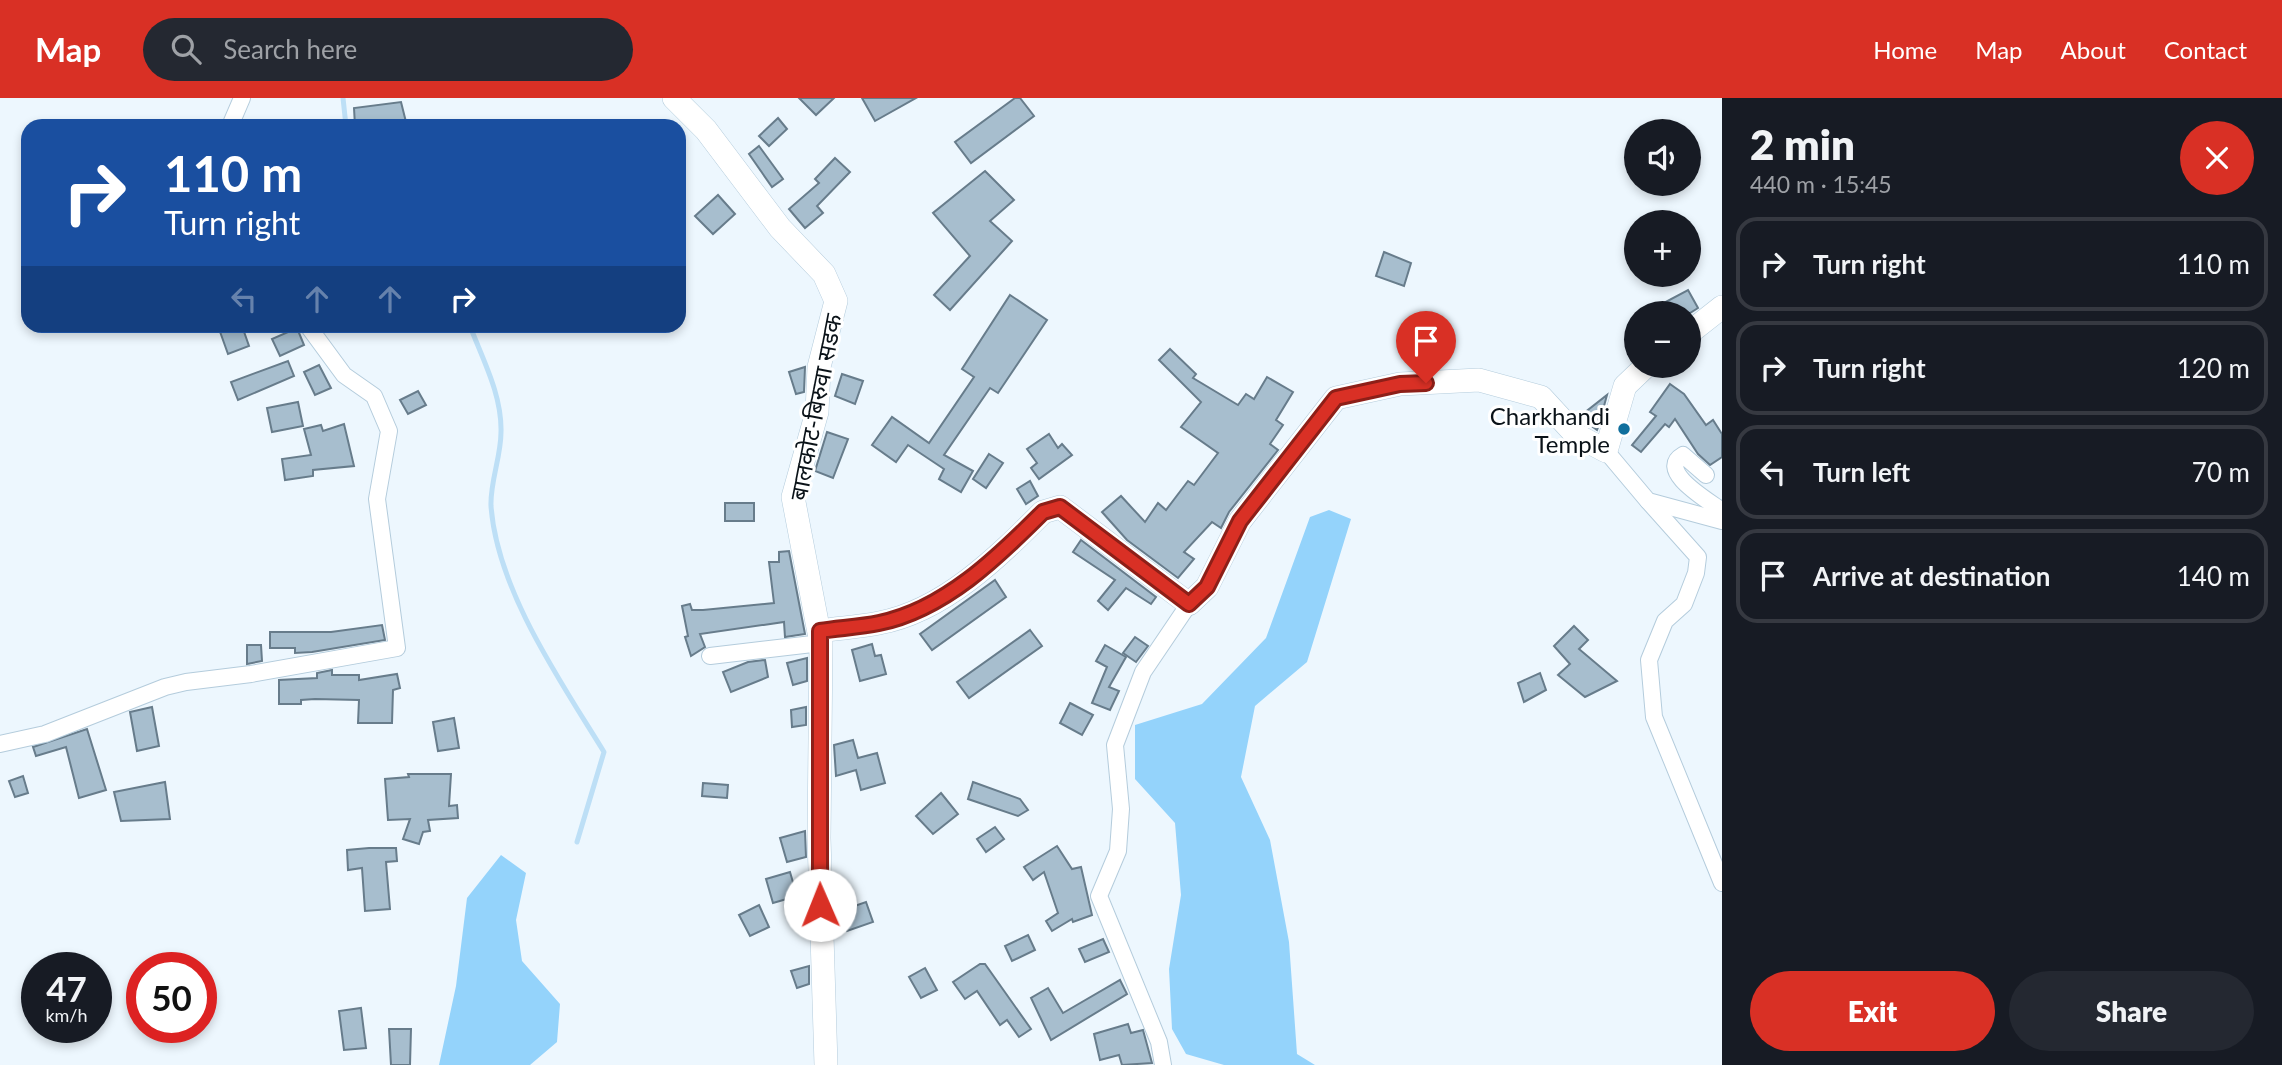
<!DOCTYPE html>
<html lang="en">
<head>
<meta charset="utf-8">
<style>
	:root { --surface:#171b24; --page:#242831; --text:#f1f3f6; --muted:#9ea1a6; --line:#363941; --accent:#d93025 }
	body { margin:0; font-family:Lato,"Noto Sans Devanagari",sans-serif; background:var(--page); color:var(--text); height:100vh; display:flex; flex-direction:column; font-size:26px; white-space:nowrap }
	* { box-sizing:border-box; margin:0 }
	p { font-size:23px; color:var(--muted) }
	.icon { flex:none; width:38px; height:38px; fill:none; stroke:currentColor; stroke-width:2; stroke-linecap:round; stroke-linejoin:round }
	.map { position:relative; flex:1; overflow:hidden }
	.side { display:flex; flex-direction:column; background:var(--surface); width:560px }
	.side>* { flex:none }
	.hud { position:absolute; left:21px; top:21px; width:665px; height:214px; border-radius:21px; box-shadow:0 4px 10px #0003; background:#1a4fa0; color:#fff; overflow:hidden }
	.buttons { position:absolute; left:1624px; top:21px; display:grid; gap:14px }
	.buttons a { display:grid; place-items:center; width:77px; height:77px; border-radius:50%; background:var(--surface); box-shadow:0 4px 10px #0003; font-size:35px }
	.speed { position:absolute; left:21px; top:854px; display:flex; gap:14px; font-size:35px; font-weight:700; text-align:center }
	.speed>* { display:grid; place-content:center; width:91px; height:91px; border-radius:50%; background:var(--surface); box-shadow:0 4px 10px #0003; line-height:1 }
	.speed small { font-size:18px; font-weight:400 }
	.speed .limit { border:10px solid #d22; background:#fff; color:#111 }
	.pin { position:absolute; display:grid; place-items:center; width:60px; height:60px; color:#fff; margin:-72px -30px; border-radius:50% 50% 50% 0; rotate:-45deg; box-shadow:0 0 7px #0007 }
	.pin .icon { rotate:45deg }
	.me { position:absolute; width:77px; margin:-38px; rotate:359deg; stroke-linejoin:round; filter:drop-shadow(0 0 5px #0008) }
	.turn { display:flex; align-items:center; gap:24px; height:147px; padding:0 28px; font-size:32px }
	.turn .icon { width:91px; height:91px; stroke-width:2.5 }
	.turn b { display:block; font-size:49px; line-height:60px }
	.lanes { display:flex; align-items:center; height:66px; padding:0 28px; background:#0003; justify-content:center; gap:35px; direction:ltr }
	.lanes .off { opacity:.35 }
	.round { display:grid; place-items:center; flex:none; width:74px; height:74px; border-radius:37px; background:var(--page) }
	.headline { display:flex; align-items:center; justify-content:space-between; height:119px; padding:0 28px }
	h1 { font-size:42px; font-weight:800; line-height:52px }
	.button { display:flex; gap:14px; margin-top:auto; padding:14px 28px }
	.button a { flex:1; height:80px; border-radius:42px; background:var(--accent); color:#fff; font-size:28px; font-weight:800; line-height:80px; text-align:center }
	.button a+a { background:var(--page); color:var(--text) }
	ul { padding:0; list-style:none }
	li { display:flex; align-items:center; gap:21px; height:94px; margin:0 14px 10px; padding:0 14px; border:4px solid var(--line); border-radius:21px }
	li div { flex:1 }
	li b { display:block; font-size:26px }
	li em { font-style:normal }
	header { display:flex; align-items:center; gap:42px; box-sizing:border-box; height:98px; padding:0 35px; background:var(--accent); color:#fff }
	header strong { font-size:33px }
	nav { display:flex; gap:38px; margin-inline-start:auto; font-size:24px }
	.search { width:490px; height:63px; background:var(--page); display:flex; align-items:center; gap:18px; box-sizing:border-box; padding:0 24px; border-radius:38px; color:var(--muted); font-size:26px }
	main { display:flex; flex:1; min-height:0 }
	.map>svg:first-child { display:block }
	.green { fill:#94d3fb }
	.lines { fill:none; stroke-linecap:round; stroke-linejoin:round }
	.stream { stroke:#bddff6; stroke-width:5 }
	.building { fill:#a7bece; stroke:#677c8b; stroke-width:2 }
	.street-casing { stroke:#b4ccdc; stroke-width:18 }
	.secondary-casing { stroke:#b4ccdc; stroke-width:24 }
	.street { stroke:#fff; stroke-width:16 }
	.secondary { stroke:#fff; stroke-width:23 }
	.route-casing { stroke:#8d1f18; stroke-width:18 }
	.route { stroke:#d93025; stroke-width:12 }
	.poi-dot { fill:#106f9d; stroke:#fff; stroke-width:2.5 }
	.labels { text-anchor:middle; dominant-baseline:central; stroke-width:6; stroke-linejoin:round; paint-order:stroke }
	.street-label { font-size:24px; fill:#0a1218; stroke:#fff }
	.poi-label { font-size:24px; fill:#0a1218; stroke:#fff; text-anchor:end }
</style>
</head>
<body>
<header>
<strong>Map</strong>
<div class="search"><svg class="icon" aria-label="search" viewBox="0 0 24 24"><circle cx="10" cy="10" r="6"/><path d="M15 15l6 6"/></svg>Search here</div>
<nav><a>Home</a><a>Map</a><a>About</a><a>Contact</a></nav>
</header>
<main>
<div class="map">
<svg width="1722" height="967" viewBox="0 0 1722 967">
	<rect width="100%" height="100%" fill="#edf7fe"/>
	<g class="green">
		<polygon points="1329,412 1351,421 1307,564 1255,608 1241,679 1270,742 1289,844 1297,956 1315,967 1224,967 1186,956 1172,931 1169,871 1181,797 1175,725 1135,681 1135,627 1202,606 1266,540 1310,419"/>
		<polygon points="501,757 526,775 516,822 522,863 560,906 557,944 530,967 439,967 456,888 467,800"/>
	</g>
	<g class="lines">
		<g class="stream">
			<polyline points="343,0 346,28"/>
			<path d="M470,228C483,262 502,297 501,334C501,359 490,384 491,408C497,492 561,584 604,654L577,744"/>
		</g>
	</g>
	<g class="building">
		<polygon points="799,0 834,0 816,17"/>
		<polygon points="862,0 916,0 875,23"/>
		<polygon points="1015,0 1020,0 1034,18 971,65 955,44"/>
		<polygon points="401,4 407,28 355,28 354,10"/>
		<polygon points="778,20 787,31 769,48 759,38"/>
		<polygon points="759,48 783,81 772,89 749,56"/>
		<polygon points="835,60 850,74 817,108 823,115 805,130 789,111 819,85 815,81"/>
		<polygon points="985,73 1014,102 990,123 1012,143 950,212 934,197 970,158 933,115"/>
		<polygon points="718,97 735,116 713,136 695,118"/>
		<polygon points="1384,154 1411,165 1404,188 1376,178"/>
		<polygon points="1688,192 1698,210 1690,215 1645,215"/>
		<polygon points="1010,197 1047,222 998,295 990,290 944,357 973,373 961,394 939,381 944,371 908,347 896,364 872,347 892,319 929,345 974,279 962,271"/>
		<polygon points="218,228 242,228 249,248 228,256"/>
		<polygon points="297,230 304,247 280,258 272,241"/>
		<polygon points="1170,251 1196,276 1193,280 1238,307 1246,296 1254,301 1267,279 1293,294 1276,322 1283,327 1270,346 1278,352 1229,414 1221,430 1212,424 1184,454 1194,461 1178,480 1127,442 1102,414 1121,398 1145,424 1158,405 1166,412 1188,383 1194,387 1218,355 1181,329 1201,304 1159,262"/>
		<polygon points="288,263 294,278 238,302 231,284"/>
		<polygon points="319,267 331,290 315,297 304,274"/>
		<polygon points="805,269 804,294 796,296 789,274"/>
		<polygon points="842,276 863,283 855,306 835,298"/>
		<polygon points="1670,286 1684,296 1706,327 1713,322 1722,336 1722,359 1710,367 1698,356 1675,321 1669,329 1665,326 1641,354 1632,347 1656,318 1650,314"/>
		<polygon points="418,293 426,307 408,316 400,302"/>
		<polygon points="1607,297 1601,319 1596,323 1599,327 1597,332 1579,319"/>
		<polygon points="298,304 303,328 272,334 267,310"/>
		<polygon points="344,326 354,368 313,372 313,378 285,382 282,361 311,357 304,331 321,327 323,333"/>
		<polygon points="827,334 848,341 833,380 815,373"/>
		<polygon points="1049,336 1058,350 1062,346 1072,357 1039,381 1031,370 1037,365 1027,351"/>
		<polygon points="989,356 1003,365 986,390 973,381"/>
		<polygon points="1030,383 1038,398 1026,406 1017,391"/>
		<rect x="725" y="405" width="29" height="18"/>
		<polygon points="1081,442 1156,499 1151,506 1126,490 1108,512 1098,503 1115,482 1073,454"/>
		<polygon points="789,453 805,536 785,539 784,524 700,536 705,549 691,558 685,539 688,538 682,508 690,506 692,512 703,512 774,505 769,464 779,464 779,454"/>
		<polygon points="995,482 1006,499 932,552 920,536"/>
		<polygon points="382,527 385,542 312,554 295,555 295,550 270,550 270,534 331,534"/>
		<polygon points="1574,528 1588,542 1579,551 1617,583 1585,599 1558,577 1570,566 1554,548"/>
		<polygon points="1030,532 1042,548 969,600 957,584"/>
		<polygon points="1135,539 1148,548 1136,564 1123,555"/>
		<polygon points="872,546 875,558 881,557 886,576 860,583 852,552"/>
		<polygon points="247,547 261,547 262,563 247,566"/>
		<polygon points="1105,547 1126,559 1109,589 1119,593 1110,612 1092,605 1107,569 1096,563"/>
		<polygon points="807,560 807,583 793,587 787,565"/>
		<polygon points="765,562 768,579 731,594 723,574 748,564"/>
		<polygon points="332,572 332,577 359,577 359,582 397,576 400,590 393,592 392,625 358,625 359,602 315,601 301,602 301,606 279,606 279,582 317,580 317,575"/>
		<polygon points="1540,575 1546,592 1524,604 1518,585"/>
		<polygon points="1070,605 1093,617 1082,637 1060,625"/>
		<polygon points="152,609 159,648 137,653 130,614"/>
		<polygon points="806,609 806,627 792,629 791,612"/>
		<polygon points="454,620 459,650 438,653 433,624"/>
		<polygon points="87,631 106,692 79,700 66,649 36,658 33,649"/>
		<polygon points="853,642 858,660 877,655 885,685 861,692 856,672 836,678 834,647"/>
		<polygon points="408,676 451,676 449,708 457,707 458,720 428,722 430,733 423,734 419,746 403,741 410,721 388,722 385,681 409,679"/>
		<polygon points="23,678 28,695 15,699 9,683"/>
		<polygon points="165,684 170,721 121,723 114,694"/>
		<polygon points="973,684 1020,701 1028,712 1018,718 968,701"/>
		<polygon points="703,685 728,687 727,700 702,698"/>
		<polygon points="941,695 958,716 933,736 916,718"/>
		<polygon points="995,729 1004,741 986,754 977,741"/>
		<polygon points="805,733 806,759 787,764 780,740"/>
		<polygon points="1057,748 1072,771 1081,769 1092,817 1073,824 1072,821 1052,833 1046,823 1058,815 1044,774 1033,782 1024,769"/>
		<polygon points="369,750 396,750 397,763 386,764 390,811 365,813 362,770 348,772 347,752"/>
		<polygon points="790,774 797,798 773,805 766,781"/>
		<polygon points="866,804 873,824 847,833 840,813"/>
		<polygon points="759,807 769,829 750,838 739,817"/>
		<polygon points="1028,837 1035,852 1012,863 1005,848"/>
		<polygon points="1103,841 1109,854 1085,864 1079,851"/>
		<polygon points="980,866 985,866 1031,931 1019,939 1007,922 1000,927 977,893 965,901 953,884"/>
		<polygon points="809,868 809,886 797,890 791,873"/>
		<polygon points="925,870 937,892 921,900 909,879"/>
		<polygon points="1120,882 1127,896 1051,942 1031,900 1048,890 1063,915"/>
		<polygon points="361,910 366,950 344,952 339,913"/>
		<polygon points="1128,926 1131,935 1143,932 1152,965 1122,967 1119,957 1100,962 1094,936"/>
		<polygon points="389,931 411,931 410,967 391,967"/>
	</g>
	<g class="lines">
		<defs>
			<g id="street">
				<polyline points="230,28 242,0"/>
				<polyline points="1606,353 1648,403 1722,423"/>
				<path d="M1706,377L1683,357C1655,373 1711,404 1722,413"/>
				<polyline points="1648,403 1698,459 1696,475 1684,506 1665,523 1649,562 1654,619 1722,785"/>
				<polyline points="710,558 821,545"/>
				<polyline points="0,646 45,636 165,589 186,584 251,576 397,550 377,401 389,333 374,298 344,277 308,228"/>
				<polyline points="1163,967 1159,944 1099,798 1118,753 1121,711 1115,647 1143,574 1189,506"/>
			</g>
			<g id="secondary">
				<polyline points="674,0 706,32 780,130 824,176 836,203 819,269 817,314 793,399 821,545 819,740 826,967"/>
				<polyline points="1689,235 1722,209"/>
				<path d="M820,533C839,530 860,529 879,525C944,513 998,459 1043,414L1060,409L1189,506L1207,489L1240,423L1336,300L1400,286L1479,282L1541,299L1576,337L1606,353L1625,288L1646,268"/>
			</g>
		</defs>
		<use href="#street" class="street-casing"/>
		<use href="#secondary" class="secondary-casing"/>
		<use href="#street" class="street"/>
		<use href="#secondary" class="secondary"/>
	</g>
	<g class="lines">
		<defs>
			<path id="route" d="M820,807V533C839,530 860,529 879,525C944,512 998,459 1043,414L1060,409L1189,506L1207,489L1240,423L1336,300L1400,286L1426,285"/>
		</defs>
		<use href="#route" class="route-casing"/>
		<use href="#route" class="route"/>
	</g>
	<circle class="poi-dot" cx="1624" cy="331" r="7"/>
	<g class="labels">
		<g class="street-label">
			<text transform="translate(815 309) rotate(-79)">बालकोट-बिरुवा सडक</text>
		</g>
		<g class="poi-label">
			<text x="1610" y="317">Charkhandi<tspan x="1610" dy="28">Temple</tspan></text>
		</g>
	</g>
</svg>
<div class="buttons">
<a><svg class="icon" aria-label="sound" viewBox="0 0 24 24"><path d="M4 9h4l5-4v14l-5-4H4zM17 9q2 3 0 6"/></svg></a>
<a>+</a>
<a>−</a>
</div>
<div class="speed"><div>47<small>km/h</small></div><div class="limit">50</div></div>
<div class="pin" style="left:1426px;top:285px;background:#d93025"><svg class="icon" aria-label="arrive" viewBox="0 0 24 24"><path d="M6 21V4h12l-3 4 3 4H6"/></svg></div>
<svg class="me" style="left:820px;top:807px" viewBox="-20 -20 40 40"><circle r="19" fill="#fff"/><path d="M0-13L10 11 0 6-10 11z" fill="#d93025"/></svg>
<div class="hud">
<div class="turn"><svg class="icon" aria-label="right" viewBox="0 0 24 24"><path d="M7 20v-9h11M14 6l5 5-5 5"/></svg><div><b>110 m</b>Turn right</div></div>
<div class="lanes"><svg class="icon off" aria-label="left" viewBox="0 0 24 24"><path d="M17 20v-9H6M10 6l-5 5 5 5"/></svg><svg class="icon off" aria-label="ahead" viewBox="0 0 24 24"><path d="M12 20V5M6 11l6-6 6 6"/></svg><svg class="icon off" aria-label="ahead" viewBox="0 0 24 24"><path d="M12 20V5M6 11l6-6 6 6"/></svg><svg class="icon" aria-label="right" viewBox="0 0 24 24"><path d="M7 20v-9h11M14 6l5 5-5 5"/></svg></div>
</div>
</div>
<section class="side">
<div class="headline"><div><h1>2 min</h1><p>440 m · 15:45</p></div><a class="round" style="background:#d93025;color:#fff"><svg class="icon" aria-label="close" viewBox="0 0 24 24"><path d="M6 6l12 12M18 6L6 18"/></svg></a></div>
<ul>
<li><svg class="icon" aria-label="right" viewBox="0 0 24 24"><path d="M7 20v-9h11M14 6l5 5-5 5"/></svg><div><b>Turn right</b></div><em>110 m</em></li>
<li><svg class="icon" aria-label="right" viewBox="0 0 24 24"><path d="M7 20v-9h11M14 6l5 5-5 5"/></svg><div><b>Turn right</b></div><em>120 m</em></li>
<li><svg class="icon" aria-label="left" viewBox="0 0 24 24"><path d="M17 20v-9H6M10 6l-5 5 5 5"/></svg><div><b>Turn left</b></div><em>70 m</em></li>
<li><svg class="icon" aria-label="arrive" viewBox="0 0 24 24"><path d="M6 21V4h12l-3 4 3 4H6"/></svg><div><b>Arrive at destination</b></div><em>140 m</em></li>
</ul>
<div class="button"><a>Exit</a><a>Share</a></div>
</section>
</main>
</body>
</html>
